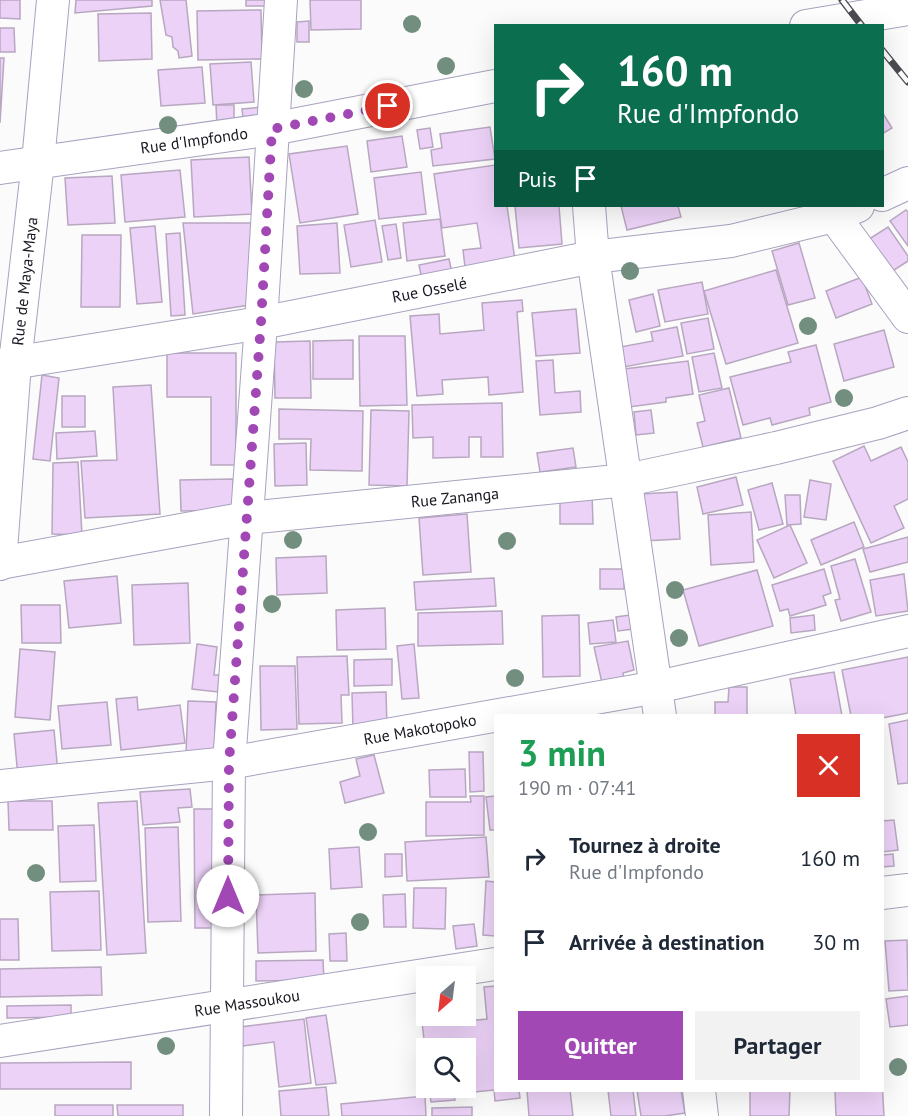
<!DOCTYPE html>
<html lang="fr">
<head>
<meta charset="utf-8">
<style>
	:root { --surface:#fff; --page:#f2f2f3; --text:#1f2937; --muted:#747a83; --accent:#a148b4 }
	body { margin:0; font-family:"PT Sans",sans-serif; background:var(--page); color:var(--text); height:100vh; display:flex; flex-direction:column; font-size:22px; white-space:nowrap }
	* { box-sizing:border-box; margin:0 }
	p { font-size:20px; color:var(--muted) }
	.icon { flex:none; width:33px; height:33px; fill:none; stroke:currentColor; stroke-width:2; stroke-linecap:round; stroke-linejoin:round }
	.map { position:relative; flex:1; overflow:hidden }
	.drawer { position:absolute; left:494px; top:714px; width:390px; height:378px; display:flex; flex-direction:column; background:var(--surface); border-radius:0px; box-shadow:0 6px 24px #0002 }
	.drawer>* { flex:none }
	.banner { position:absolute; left:494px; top:24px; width:390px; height:183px; border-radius:0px; box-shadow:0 6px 24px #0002; background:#0b6e4f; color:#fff; overflow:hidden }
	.needle { width:39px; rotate:208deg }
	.controls { position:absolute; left:416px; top:966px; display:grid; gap:12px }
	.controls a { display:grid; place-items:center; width:60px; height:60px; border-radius:0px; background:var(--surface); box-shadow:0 6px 24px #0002; font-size:30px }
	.pin { position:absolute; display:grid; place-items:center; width:51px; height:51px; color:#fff; margin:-26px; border:3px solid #fff; border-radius:50%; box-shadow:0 2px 6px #0007 }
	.me { position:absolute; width:66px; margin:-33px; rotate:0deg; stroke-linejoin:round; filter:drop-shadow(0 0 4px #0008) }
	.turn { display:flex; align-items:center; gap:21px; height:126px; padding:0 24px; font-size:27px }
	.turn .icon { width:78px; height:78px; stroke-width:2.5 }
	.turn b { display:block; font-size:42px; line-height:51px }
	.then { display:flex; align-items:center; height:57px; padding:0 24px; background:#0003; gap:12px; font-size:22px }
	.round { display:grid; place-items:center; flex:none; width:63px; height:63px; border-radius:0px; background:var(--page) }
	.headline { display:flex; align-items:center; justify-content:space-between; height:102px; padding:0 24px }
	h1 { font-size:36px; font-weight:600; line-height:45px; color:#1e9e55 }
	.action { display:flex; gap:12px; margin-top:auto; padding:12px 24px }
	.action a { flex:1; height:69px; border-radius:0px; background:var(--accent); color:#fff; font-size:24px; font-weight:600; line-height:69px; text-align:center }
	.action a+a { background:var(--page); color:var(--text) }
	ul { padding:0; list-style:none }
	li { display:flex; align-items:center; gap:18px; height:84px; padding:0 24px }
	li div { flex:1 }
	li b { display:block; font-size:22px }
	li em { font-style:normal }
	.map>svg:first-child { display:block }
	.building { fill:#ecd2f7; stroke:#b8a7c0; stroke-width:1.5 }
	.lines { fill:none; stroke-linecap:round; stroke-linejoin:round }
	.minor-casing { stroke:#a8a2be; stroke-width:34 }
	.minor { stroke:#fff; stroke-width:32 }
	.rail-casing { stroke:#4c4b52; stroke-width:7 }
	.rail { stroke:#fbfbfb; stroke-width:4.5; stroke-dasharray:14; stroke-linecap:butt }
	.tree { fill:#728e7f }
	.route { stroke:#a148b4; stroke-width:10; stroke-dasharray:0 18 }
	.labels { text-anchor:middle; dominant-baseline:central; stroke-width:5; stroke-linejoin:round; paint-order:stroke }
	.street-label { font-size:16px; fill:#181620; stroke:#fbfbfb }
</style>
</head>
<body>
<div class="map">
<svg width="908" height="1116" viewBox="0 0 908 1116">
	<rect width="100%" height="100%" fill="#fbfbfb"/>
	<g class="building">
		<polygon points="0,0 20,0 20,19 0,18"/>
		<polygon points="76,0 152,0 152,6 75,13"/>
		<polygon points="160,0 186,0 192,56 179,58 178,51 173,47 172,37 166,35"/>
		<rect x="246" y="0" width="23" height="6"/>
		<polygon points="310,0 361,0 361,29 311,30"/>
		<polygon points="261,10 262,59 198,60 197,11"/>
		<polygon points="151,13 152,59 99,61 98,14"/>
		<polygon points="309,21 309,42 297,42 297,22"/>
		<polygon points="0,28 14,28 15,52 0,52"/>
		<polygon points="0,58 4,58 0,123"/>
		<polygon points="251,62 254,102 213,105 210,64"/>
		<polygon points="202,67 205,103 161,106 158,70"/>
		<polygon points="216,105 234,105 234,125 217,126"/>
		<polygon points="263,107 265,126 244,128 242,109"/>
		<polygon points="882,112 892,128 882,134"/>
		<polygon points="490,127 495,159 433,166 431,150 442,148 440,134"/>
		<polygon points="430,128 433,147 420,149 417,130"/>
		<polygon points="402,136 407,167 371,172 367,141"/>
		<polygon points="347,146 358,214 300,223 289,154"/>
		<polygon points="249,157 252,214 194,217 191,160"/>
		<polygon points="495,165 495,206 507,206 515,260 465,267 463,250 481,248 477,223 442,228 434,174"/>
		<polygon points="180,170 185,217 125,222 121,175"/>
		<polygon points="421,172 426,214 379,219 374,178"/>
		<polygon points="112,176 115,223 68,225 65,178"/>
		<polygon points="515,206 559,206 562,244 519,248"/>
		<polygon points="621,206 678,206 681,217 627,230"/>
		<polygon points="906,210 908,212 908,246 890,221"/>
		<polygon points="440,219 445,256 407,261 403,223"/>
		<polygon points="375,220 382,262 351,267 344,225"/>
		<polygon points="183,223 253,223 249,305 193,314"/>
		<polygon points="337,223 340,273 300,274 297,226"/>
		<polygon points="396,224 401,258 388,260 382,226"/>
		<polygon points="155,226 162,302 137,304 130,228"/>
		<polygon points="888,227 908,256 908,261 888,274 866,241"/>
		<polygon points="180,233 185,315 171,316 166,234"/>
		<polygon points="82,235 121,235 120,307 81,307"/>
		<polygon points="799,243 815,298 788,305 772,251"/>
		<polygon points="449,259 452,273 424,289 419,265"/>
		<polygon points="776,270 798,343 726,364 704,291"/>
		<polygon points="862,277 872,304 836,318 826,291"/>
		<polygon points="702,282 708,314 665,322 658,290"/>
		<polygon points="653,294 660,326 636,332 629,300"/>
		<polygon points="522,300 523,311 517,312 523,392 489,395 488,377 442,380 443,394 417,396 410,316 439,314 440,334 484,330 482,303"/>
		<polygon points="576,309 580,353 536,356 532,313"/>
		<polygon points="708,318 714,349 687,354 681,323"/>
		<polygon points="677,327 683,356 624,367 620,347 653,341 651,332"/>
		<polygon points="884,330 894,367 844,381 834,344"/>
		<polygon points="359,336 405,336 407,405 360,406"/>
		<polygon points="353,340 353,379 313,379 313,341"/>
		<polygon points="310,341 311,398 275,398 274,342"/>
		<polygon points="816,345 831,402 809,408 810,415 772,425 770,418 743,425 730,377 791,362 788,352"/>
		<polygon points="167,353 236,353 236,465 211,465 211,397 167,397"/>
		<polygon points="714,353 722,388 699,392 692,357"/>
		<polygon points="553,360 555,393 580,391 581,412 540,415 536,361"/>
		<polygon points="688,361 693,394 666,398 666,402 629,407 624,369"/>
		<polygon points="42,375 59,378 50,461 33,459"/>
		<polygon points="151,385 160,514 85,518 81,461 117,460 113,387"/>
		<polygon points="729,388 741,438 703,447 697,423 705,421 699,395"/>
		<rect x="62" y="396" width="23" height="31"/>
		<polygon points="502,403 503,457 481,457 481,437 469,437 469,457 433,458 433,437 413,438 412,405"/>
		<polygon points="279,409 363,411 362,471 310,470 311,439 279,439"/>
		<polygon points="371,410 409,411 407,486 369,485"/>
		<polygon points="651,410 654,433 636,435 634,412"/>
		<polygon points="95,431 97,456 57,459 56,433"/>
		<polygon points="306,443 307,485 275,486 274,444"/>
		<polygon points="864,446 871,461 901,447 908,462 908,499 894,506 904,528 871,543 833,461"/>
		<polygon points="573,448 576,467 540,472 537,453"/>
		<polygon points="78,462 82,535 52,534 53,463"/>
		<polygon points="736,477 743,505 703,514 697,487"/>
		<polygon points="233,479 234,510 181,511 180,480"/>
		<polygon points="810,480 831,484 826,520 804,517"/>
		<polygon points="772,483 783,524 759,530 748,490"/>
		<polygon points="677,492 680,539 644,541 640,494"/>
		<polygon points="560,493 592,493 593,524 560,524"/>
		<polygon points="785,495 800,495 801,524 787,525"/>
		<polygon points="751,512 754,562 711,565 708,515"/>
		<polygon points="467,514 471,572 423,575 419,518"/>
		<polygon points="854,522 864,547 821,565 811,540"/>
		<polygon points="790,525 807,563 774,578 757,540"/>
		<polygon points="908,537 908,562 870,572 863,549"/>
		<polygon points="326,556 327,593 277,595 276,558"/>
		<polygon points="855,559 871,612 841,621 835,600 840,599 831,566"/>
		<rect x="600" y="569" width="24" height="20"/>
		<polygon points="824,569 831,593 823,596 826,605 790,616 788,609 780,611 772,585"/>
		<polygon points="757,570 773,626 699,646 683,590"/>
		<polygon points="904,574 908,611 876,616 870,580"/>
		<polygon points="117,576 121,623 69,628 64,581"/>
		<polygon points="494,578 496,606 416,610 414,582"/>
		<polygon points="188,583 190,643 134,645 132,585"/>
		<polygon points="21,605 60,605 61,643 22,643"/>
		<polygon points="385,608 386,649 337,650 336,610"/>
		<polygon points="502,611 503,644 418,646 418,613"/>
		<polygon points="579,615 580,676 543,677 542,616"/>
		<polygon points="630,615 633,629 618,631 616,617"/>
		<polygon points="814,615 815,630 791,633 790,618"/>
		<polygon points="613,620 616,642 590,644 588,623"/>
		<polygon points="628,641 634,670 623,673 624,679 602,683 594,647"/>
		<polygon points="197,644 217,647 214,675 219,675 218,692 192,689"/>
		<polygon points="414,644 419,698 402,699 397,646"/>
		<polygon points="20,649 55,652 50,720 15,717"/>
		<polygon points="347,656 349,695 341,695 342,723 299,724 297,657"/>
		<polygon points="908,657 908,713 882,718 882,716 851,716 842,670"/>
		<polygon points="392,659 392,685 354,686 354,660"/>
		<polygon points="260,666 295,666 297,729 261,730"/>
		<polygon points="834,672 842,716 796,716 790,679"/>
		<polygon points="729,687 747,687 747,716 715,716 715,702 728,702"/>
		<polygon points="386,692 387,728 353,729 352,693"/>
		<polygon points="137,697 138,710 180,705 185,743 121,750 116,699"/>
		<polygon points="188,701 216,702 214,756 186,754"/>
		<polygon points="107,702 111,745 62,749 58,706"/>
		<polygon points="908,720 908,783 898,784 889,724"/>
		<polygon points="54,730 58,773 18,777 14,734"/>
		<polygon points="469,752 483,752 484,791 470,792"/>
		<polygon points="374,755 384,793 345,803 340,782 360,776 356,759"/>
		<polygon points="465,769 466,797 430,797 429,770"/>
		<polygon points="190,789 192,807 178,808 180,822 143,825 140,792"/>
		<polygon points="470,796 484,796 484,835 426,836 426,802 471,802"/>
		<polygon points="495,796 495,830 490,830 486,797"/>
		<polygon points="8,801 52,801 53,830 9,830"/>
		<polygon points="137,801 146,953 107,955 98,803"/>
		<polygon points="194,809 214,809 215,928 195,928"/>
		<polygon points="894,820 898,850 882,852 882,821"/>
		<polygon points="94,825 96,881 60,882 58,826"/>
		<polygon points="178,827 181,921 148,922 145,828"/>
		<polygon points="486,837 489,877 407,881 405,842"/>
		<polygon points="359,847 362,887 331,889 329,849"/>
		<polygon points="385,854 402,854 402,876 385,877"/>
		<polygon points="893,854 894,866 882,867 882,855"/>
		<polygon points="486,881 495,882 495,936 483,935"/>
		<polygon points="414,888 446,888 445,929 413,928"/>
		<polygon points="99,891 101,950 52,951 50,892"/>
		<polygon points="315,893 316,951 258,953 256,895"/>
		<polygon points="405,894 406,927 384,927 383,895"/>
		<polygon points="0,919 18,919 19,960 0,960"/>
		<polygon points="474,924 477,946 456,949 453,926"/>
		<polygon points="346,933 347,961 330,961 329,934"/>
		<polygon points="907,940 908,990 889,991 885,941"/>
		<polygon points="323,960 324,980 256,981 256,961"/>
		<polygon points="101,967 102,995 0,997 0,969"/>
		<polygon points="495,986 495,1090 519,1090 520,1098 495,1101 494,1090 454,1094 455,1100 431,1102 429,1088 465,1088 465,1048 426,1048 426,1057 419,996 426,996 426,1016 445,1016 446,1023 487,1019 484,987"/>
		<polygon points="908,996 908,1025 890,1027 886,999"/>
		<polygon points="71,1005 71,1017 7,1018 7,1006"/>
		<polygon points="326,1015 336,1083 316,1085 306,1018"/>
		<polygon points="304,1019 311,1083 279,1087 274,1042 243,1046 240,1027"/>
		<polygon points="131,1062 131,1089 0,1089 0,1063"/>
		<polygon points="882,1080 884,1116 836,1116 835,1090 882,1090"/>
		<polygon points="326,1087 329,1116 281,1116 279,1091"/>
		<polygon points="527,1090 570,1090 573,1116 529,1116"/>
		<polygon points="608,1090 633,1090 636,1116 611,1116"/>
		<polygon points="637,1090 681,1090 685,1113 665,1116 641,1116"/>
		<polygon points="750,1090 790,1090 789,1116 750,1116"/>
		<polygon points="425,1096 426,1116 342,1116 341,1104"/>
		<rect x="55" y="1105" width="58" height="11"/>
		<polygon points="117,1105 183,1105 183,1116 118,1116"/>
		<polygon points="472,1107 472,1116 432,1116 432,1108"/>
	</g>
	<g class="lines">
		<defs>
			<g id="minor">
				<polyline points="806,26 908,9"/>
				<path id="s1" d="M0,168L272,129L495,86"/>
				<polyline points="882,195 908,183"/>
				<polyline points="589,206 593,257 660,716"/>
				<polyline points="834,216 908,317"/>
				<path id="s2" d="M0,365L261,323L593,257L731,241L834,216L858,206"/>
				<path id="s3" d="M0,563L247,518L627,480L776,448L878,423L908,413"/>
				<path id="s4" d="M0,564L15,363L38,162L53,0"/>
				<path id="s5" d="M0,786L229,763L657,687L908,631"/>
				<polyline points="882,893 908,890"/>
				<path id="s6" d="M0,1041L495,964"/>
				<polyline points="699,1090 702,1116"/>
				<polyline points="226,1116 229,763 261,323 281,0"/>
			</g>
		</defs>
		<use href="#minor" class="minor-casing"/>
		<use href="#minor" class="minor"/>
		<defs>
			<g id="rail">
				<polyline points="842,0 862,26"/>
				<polyline points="882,50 908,82"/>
			</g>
		</defs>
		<use href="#rail" class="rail-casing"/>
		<use href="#rail" class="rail"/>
	</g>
	<g class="tree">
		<circle cx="412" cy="24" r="9"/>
		<circle cx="446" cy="66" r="9"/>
		<circle cx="304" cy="89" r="9"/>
		<circle cx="168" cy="125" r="9"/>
		<circle cx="630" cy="271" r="9"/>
		<circle cx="808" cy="326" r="9"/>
		<circle cx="844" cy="398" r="9"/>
		<circle cx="293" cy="540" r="9"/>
		<circle cx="507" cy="541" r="9"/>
		<circle cx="675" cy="590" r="9"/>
		<circle cx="272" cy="604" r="9"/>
		<circle cx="679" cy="638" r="9"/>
		<circle cx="515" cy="678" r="9"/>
		<circle cx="368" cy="832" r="9"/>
		<circle cx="36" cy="873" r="9"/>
		<circle cx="360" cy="922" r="9"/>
		<circle cx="166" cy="1046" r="9"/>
		<circle cx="898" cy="1067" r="9"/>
	</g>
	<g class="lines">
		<polyline class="route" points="228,896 229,763 261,322 272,129 388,106"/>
	</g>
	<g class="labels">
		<g class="street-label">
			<text stroke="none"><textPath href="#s1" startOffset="196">Rue d'Impfondo</textPath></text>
			<text stroke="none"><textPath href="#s4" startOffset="284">Rue de Maya-Maya</textPath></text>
			<text stroke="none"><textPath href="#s2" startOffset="436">Rue Osselé</textPath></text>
			<text stroke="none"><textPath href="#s3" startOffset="460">Rue Zananga</textPath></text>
			<text stroke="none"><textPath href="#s5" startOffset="424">Rue Makotopoko</textPath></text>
			<text stroke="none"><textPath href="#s6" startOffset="250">Rue Massoukou</textPath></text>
		</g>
	</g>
</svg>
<div class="controls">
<a><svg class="needle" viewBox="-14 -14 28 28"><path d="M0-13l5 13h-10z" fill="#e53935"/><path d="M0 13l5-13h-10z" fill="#747a83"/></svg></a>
<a><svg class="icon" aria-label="search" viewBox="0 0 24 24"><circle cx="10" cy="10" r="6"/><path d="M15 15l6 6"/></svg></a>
</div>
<div class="pin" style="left:388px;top:106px;background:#d93025"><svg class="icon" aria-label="arrive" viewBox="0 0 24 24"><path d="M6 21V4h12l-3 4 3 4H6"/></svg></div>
<svg class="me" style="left:228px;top:896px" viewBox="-20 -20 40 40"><circle r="19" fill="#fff"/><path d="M0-13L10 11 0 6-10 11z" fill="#a148b4"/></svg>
<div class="banner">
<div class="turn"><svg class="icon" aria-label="right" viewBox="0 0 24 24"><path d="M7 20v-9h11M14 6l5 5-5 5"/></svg><div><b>160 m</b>Rue d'Impfondo</div></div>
<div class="then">Puis<svg class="icon" aria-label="arrive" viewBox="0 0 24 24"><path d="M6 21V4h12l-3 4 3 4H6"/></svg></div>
</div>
<section class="drawer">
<div class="headline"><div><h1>3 min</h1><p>190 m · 07:41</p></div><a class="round" style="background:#d93025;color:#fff"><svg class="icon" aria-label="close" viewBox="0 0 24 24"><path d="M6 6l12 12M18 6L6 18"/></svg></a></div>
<ul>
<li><svg class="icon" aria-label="right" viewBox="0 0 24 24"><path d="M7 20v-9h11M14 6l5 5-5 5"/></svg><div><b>Tournez à droite</b><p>Rue d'Impfondo</p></div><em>160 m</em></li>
<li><svg class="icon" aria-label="arrive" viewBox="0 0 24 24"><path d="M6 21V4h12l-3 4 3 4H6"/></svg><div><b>Arrivée à destination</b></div><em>30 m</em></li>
</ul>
<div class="action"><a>Quitter</a><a>Partager</a></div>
</section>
</div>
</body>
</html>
